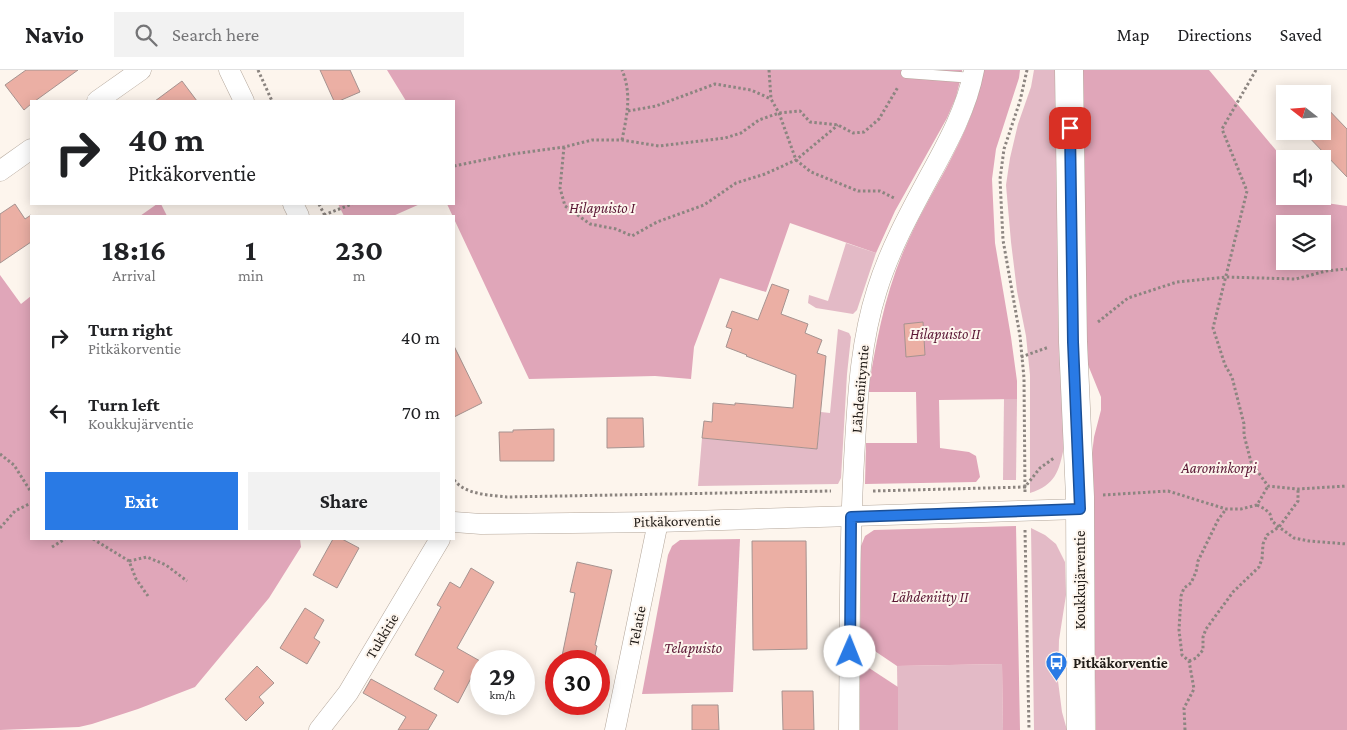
<!DOCTYPE html>
<html lang="en">
<head>
<meta charset="utf-8">
<style>
	:root { --surface:#fff; --page:#f2f2f2; --text:#202124; --muted:#757577; --line:#e0e0e0; --accent:#297ae5 }
	body { margin:0; font-family:"Crimson Pro",serif; background:var(--page); color:var(--text); height:100vh; display:flex; flex-direction:column; font-size:19px; white-space:nowrap }
	* { box-sizing:border-box; margin:0 }
	p { font-size:16px; color:var(--muted) }
	.icon { flex:none; width:28px; height:28px; fill:none; stroke:currentColor; stroke-width:2; stroke-linecap:round; stroke-linejoin:round }
	.map { position:relative; flex:1; overflow:hidden }
	.drawer { position:absolute; left:30px; top:145px; width:425px; height:325px; display:flex; flex-direction:column; background:var(--surface); border-radius:0px; box-shadow:0 2px 12px #0003 }
	.drawer>* { flex:none }
	.guide { position:absolute; left:30px; top:30px; width:425px; height:105px; border-radius:0px; box-shadow:0 2px 12px #0003; background:#fff; color:var(--text); overflow:hidden }
	.needle { width:32px; rotate:287deg }
	.fabs { position:absolute; left:1276px; top:15px; display:grid; gap:10px }
	.fabs a { display:grid; place-items:center; width:55px; height:55px; border-radius:0px; background:var(--surface); box-shadow:0 2px 12px #0003; font-size:25px }
	.speed { position:absolute; left:470px; top:580px; display:flex; gap:10px; font-size:25px; font-weight:700; text-align:center }
	.speed>* { display:grid; place-content:center; width:65px; height:65px; border-radius:50%; background:var(--surface); box-shadow:0 2px 12px #0003; line-height:1 }
	.speed small { font-size:12px; font-weight:400 }
	.speed .limit { border:8px solid #d22; background:#fff; color:#111 }
	.pin { position:absolute; display:grid; place-items:center; width:42px; height:42px; color:#fff; margin:-21px; border-radius:10px; box-shadow:0 2px 8px #0006 }
	.me { position:absolute; width:55px; margin:-28px; rotate:1deg; stroke-linejoin:round; filter:drop-shadow(0 0 4px #0008) }
	.turn { display:flex; align-items:center; gap:18px; height:105px; padding:0 15px; font-size:22px }
	.turn .icon { width:65px; height:65px; stroke-width:2.5 }
	.turn b { display:block; font-size:35px; line-height:42px }
	.eta { display:flex; justify-content:space-evenly; align-items:center; height:85px; text-align:center }
	.eta b { font-size:30px; font-weight:700; line-height:35px }
	.primary-button { display:flex; gap:10px; margin-top:auto; padding:10px 15px }
	.primary-button a { flex:1; height:58px; border-radius:0px; background:var(--accent); color:#fff; font-size:20px; font-weight:700; line-height:58px; text-align:center }
	.primary-button a+a { background:var(--page); color:var(--text) }
	ul { padding:0; list-style:none }
	li { display:flex; align-items:center; gap:15px; height:75px; padding:0 15px }
	li div { flex:1 }
	li b { display:block; font-size:19px }
	li em { font-style:normal }
	header { display:flex; align-items:center; gap:30px; box-sizing:border-box; height:70px; padding:0 25px; background:var(--surface); border-bottom:1px solid var(--line) }
	header strong { font-size:24px }
	nav { display:flex; gap:28px; margin-inline-start:auto; font-size:18px }
	.search { width:350px; height:45px; background:var(--page); display:flex; align-items:center; gap:12px; box-sizing:border-box; padding:0 18px; border-radius:0px; color:var(--muted); font-size:19px }
	.map>svg:first-child { display:block }
	.green { fill:#e3bac6 }
	.forest { fill:#e0a6b9; fill-rule:evenodd }
	.building { fill:#ebafa4; stroke:#a69390 }
	.lines { fill:none; stroke-linecap:round; stroke-linejoin:round }
	.lane-casing { stroke:#b4a79b; stroke-width:11 }
	.street-casing { stroke:#b4a79b; stroke-width:21 }
	.secondary-casing { stroke:#b4a79b; stroke-width:29 }
	.path { stroke:#8c8580; stroke-width:3; stroke-dasharray:2.5 2.5; stroke-linecap:butt }
	.lane { stroke:#fff; stroke-width:10 }
	.street { stroke:#fff; stroke-width:20 }
	.secondary { stroke:#fff; stroke-width:28 }
	.route-casing { stroke:#1b4f95; stroke-width:12 }
	.route { stroke:#297ae5; stroke-width:9 }
	.labels { text-anchor:middle; dominant-baseline:central; stroke-width:4; stroke-linejoin:round; paint-order:stroke }
	.park-label { font-size:15px; font-style:italic; fill:#5a1734; stroke:#fdf5ed }
	.street-label { font-size:15px; fill:#201b17; stroke:#fdf5ed }
	.poi-label { font-size:15px; font-weight:bold; fill:#201b17; stroke:#fdf5ed; text-anchor:start }
</style>
</head>
<body>
<header>
<strong>Navio</strong>
<div class="search"><svg class="icon" aria-label="search" viewBox="0 0 24 24"><circle cx="10" cy="10" r="6"/><path d="M15 15l6 6"/></svg>Search here</div>
<nav><a>Map</a><a>Directions</a><a>Saved</a></nav>
</header>
<div class="map">
<svg width="1347" height="660" viewBox="0 0 1347 660">
	<rect width="100%" height="100%" fill="#fdf5ed"/>
	<g class="green">
		<path d="M1034,0H1056L1064,377C1059,402 1055,415 1030,423V305L1026,266L1017,221L1011,172L1006,115L1010,88L1018,54L1031,17Z"/>
		<polygon points="846,173 876,183 857,240 853,244 816,238 808,233 809,225 828,231"/>
		<polygon points="838,259 849,263 851,267 847,304 841,408 838,414 698,416 702,368 817,379 821,342 830,343"/>
		<polygon points="1004,329 1017,329 1016,410 1003,410"/>
		<polygon points="1031,458 1045,465 1056,474 1065,492 1066,525 1059,570 1058,611 1062,642 1067,660 1034,660"/>
		<polygon points="1002,594 1003,660 898,660 897,596"/>
	</g>
	<g class="forest">
		<polygon points="387,0 962,0 962,3 956,27 947,48 895,141 876,183 790,153 766,222 720,208 694,277 691,309 655,306 529,309 447,134 454,134 454,31 406,31"/>
		<path d="M984,0H1020L1019,8L996,79L992,109L995,173L1011,267L1017,311V329L939,330L940,378L969,382L976,386L980,407L976,412L865,414L866,373H917L916,322H868C876,271 886,218 908,171C934,114 973,63 984,0Z"/>
		<path d="M1080,0H1209L1285,91V126H1314L1319,132L1347,136V660H1096L1091,393L1094,367L1101,340V327L1086,290ZM1285,154H1322V191H1285Z"/>
		<polygon points="157,134 161,134 167,146 140,146"/>
		<polygon points="338,134 420,134 393,146 344,146"/>
		<polygon points="0,205 21,234 31,226 31,469 300,469 301,477 269,528 195,617 138,639 92,654 79,657 0,660"/>
		<polygon points="1016,456 1020,660 1003,660 1002,594 897,596 860,571 861,476 865,466 874,460"/>
		<polygon points="740,469 733,622 642,624 668,485 672,476 680,470"/>
		<polygon points="866,596 898,617 898,660 860,660 860,597"/>
	</g>
	<g class="building">
		<polygon points="26,0 78,0 35,31 31,31 31,34 24,40 5,15"/>
		<polygon points="320,0 350,0 360,22 339,31 334,31"/>
		<polygon points="182,11 197,31 155,31"/>
		<polygon points="1322,33 1347,59 1347,107 1303,61 1322,61"/>
		<polygon points="15,134 25,149 31,145 31,172 0,193 0,144"/>
		<polygon points="772,214 789,220 781,244 808,254 805,263 822,270 817,283 826,286 817,379 702,368 704,351 712,352 713,333 735,335 735,333 793,338 796,305 746,286 747,285 726,277 732,259 726,257 732,241 758,250"/>
		<polygon points="923,252 925,285 906,287 904,254"/>
		<polygon points="454,276 482,333 454,347"/>
		<polygon points="607,348 643,348 644,377 607,378"/>
		<polygon points="554,359 554,391 500,391 499,362 513,362 513,360"/>
		<polygon points="333,469 342,469 359,478 337,518 313,505"/>
		<polygon points="752,471 806,471 807,579 753,580"/>
		<polygon points="577,492 612,500 595,575 597,576 594,591 561,591 575,523 570,522"/>
		<polygon points="471,498 494,512 457,578 480,591 458,633 434,619 444,601 415,585 441,537 437,535 450,512 460,518"/>
		<polygon points="305,538 324,550 314,568 320,572 307,594 280,578"/>
		<polygon points="257,596 274,613 259,627 264,633 246,651 225,629"/>
		<polygon points="371,609 437,645 428,660 398,660 406,647 363,623"/>
		<polygon points="782,621 813,621 814,660 783,660"/>
		<polygon points="692,635 718,635 719,660 692,660"/>
	</g>
	<g class="lines">
		<defs>
			<polyline id="lane" points="906,3 973,8"/>
			<g id="street">
				<polyline points="229,0 244,31"/>
				<polyline points="97,31 141,0"/>
				<polyline points="0,101 31,79"/>
				<polyline points="293,134 299,146"/>
				<polyline points="454,452 481,454 658,452 1080,439"/>
				<polyline points="319,660 348,623 440,469"/>
				<polyline points="615,660 658,452"/>
				<path d="M849,660C850,564 849,469 855,373C858,322 861,270 877,220C889,181 909,144 929,107C947,74 967,38 974,0"/>
			</g>
			<polyline id="secondary" points="1069,0 1073,272 1080,427 1081,660"/>
		</defs>
		<use href="#lane" class="lane-casing"/>
		<use href="#street" class="street-casing"/>
		<use href="#secondary" class="secondary-casing"/>
		<g class="path">
			<polyline points="258,0 272,31"/>
			<polyline points="769,0 771,29 779,43 796,90 811,102 858,121 880,121 896,129"/>
			<polyline points="1256,0 1222,59 1247,121 1213,258 1225,295 1232,307 1244,354 1244,365 1251,392 1268,416 1298,419 1347,416"/>
			<polyline points="628,41 656,36 715,14 751,20 771,29"/>
			<path d="M622,70C627,45 632,24 622,0"/>
			<polyline points="564,77 560,118 565,136 590,154 616,159 632,166 657,152 704,135 736,113 765,104 796,90 838,55"/>
			<polyline points="454,96 513,84 564,77 592,70 622,70 659,76 725,68 741,63 759,50 779,43 800,41 810,52 838,55 853,63 864,62 879,49 898,17"/>
			<polyline points="319,134 325,146"/>
			<polyline points="324,145 352,134"/>
			<polyline points="1098,252 1128,228 1177,212 1226,207 1296,209 1326,201 1347,199"/>
			<polyline points="1021,287 1049,277"/>
			<polyline points="0,384 14,395 31,422"/>
			<path d="M454,410C466,425 490,425 507,427L831,421"/>
			<polyline points="873,421 1025,417 1040,398 1054,388"/>
			<polyline points="1025,422 1024,308 1020,266 1003,170 1000,109 1004,79 1020,31 1027,0"/>
			<polyline points="1103,425 1168,421 1226,439 1241,439 1257,435 1268,416"/>
			<polyline points="1257,435 1265,439 1270,444 1272,451 1279,457 1294,468 1309,471 1347,474"/>
			<polyline points="0,458 15,441 31,433"/>
			<polyline points="1025,460 1029,660"/>
			<polyline points="93,469 129,491 136,509 148,526"/>
			<polyline points="52,477 65,469"/>
			<polyline points="129,491 147,487 166,495 187,511"/>
			<polyline points="1189,591 1196,588 1203,580 1203,567 1206,559 1233,522 1259,497 1262,489 1263,474 1267,465 1279,457 1298,431 1298,419"/>
			<polyline points="1185,660 1184,638 1194,619 1189,591 1182,585 1179,560 1181,526 1184,518 1191,513 1196,502 1198,491 1218,450 1226,439"/>
		</g>
		<use href="#lane" class="lane"/>
		<use href="#street" class="street"/>
		<use href="#secondary" class="secondary"/>
	</g>
	<g class="lines">
		<defs>
			<polyline id="route" points="850,582 851,447 1080,439 1073,272 1070,58"/>
		</defs>
		<use href="#route" class="route-casing"/>
		<use href="#route" class="route"/>
	</g>
	<defs>
		<symbol id="bus-pin" viewBox="-11 -11 22 30"><path d="M0 17L-7.5 6A9.5 9.5 0 1 1 7.5 6Z" fill="#297ae5" stroke="#fdf5ed"/><path d="M-5-6H5V4H4V6H2V4H-2V6H-4V4H-5ZM-3.5-4V0h7V-4ZM-3.5 1.2v1.5H-2V1.2ZM2 1.2v1.5H3.5V1.2Z" fill="#fff"/></symbol>
	</defs>
	<g fill-rule="evenodd">
		<use href="#bus-pin" x="1044" y="580" width="25" height="34"/>
	</g>
	<g class="labels">
		<g class="park-label">
			<text x="602" y="138">Hilapuisto I</text>
			<text x="945" y="264">Hilapuisto II</text>
			<text x="1219" y="398">Aaroninkorpi</text>
			<text x="930" y="527">Lähdeniitty II</text>
			<text x="693" y="578">Telapuisto</text>
		</g>
		<g class="street-label">
			<text transform="translate(860 319) rotate(-85)">Lähdeniityntie</text>
			<text transform="translate(677 451) rotate(-1)">Pitkäkorventie</text>
			<text transform="translate(1080 510) rotate(-90)">Koukkujärventie</text>
			<text transform="translate(637 556) rotate(-79)">Telatie</text>
			<text transform="translate(382 566) rotate(-59)">Tukkitie</text>
		</g>
		<g class="poi-label">
			<text x="1073" y="593">Pitkäkorventie</text>
		</g>
	</g>
</svg>
<div class="fabs">
<a><svg class="needle" viewBox="-14 -14 28 28"><path d="M0-13l5 13h-10z" fill="#e53935"/><path d="M0 13l5-13h-10z" fill="#757577"/></svg></a>
<a><svg class="icon" aria-label="sound" viewBox="0 0 24 24"><path d="M4 9h4l5-4v14l-5-4H4zM17 9q2 3 0 6"/></svg></a>
<a><svg class="icon" aria-label="layers" viewBox="0 0 24 24"><path d="M12 4l9 5-9 5-9-5zM3 14l9 5 9-5"/></svg></a>
</div>
<div class="speed"><div>29<small>km/h</small></div><div class="limit">30</div></div>
<div class="pin" style="left:1070px;top:58px;background:#d93025"><svg class="icon" aria-label="arrive" viewBox="0 0 24 24"><path d="M6 21V4h12l-3 4 3 4H6"/></svg></div>
<svg class="me" style="left:850px;top:582px" viewBox="-20 -20 40 40"><circle r="19" fill="#fff"/><path d="M0-13L10 11 0 6-10 11z" fill="#297ae5"/></svg>
<div class="guide">
<div class="turn"><svg class="icon" aria-label="right" viewBox="0 0 24 24"><path d="M7 20v-9h11M14 6l5 5-5 5"/></svg><div><b>40 m</b>Pitkäkorventie</div></div>
</div>
<section class="drawer">
<div class="eta">
<div><b>18:16</b><p>Arrival</p></div>
<div><b>1</b><p>min</p></div>
<div><b>230</b><p>m</p></div>
</div>
<ul>
<li><svg class="icon" aria-label="right" viewBox="0 0 24 24"><path d="M7 20v-9h11M14 6l5 5-5 5"/></svg><div><b>Turn right</b><p>Pitkäkorventie</p></div><em>40 m</em></li>
<li><svg class="icon" aria-label="left" viewBox="0 0 24 24"><path d="M17 20v-9H6M10 6l-5 5 5 5"/></svg><div><b>Turn left</b><p>Koukkujärventie</p></div><em>70 m</em></li>
</ul>
<div class="primary-button"><a>Exit</a><a>Share</a></div>
</section>
</div>
</body>
</html>
